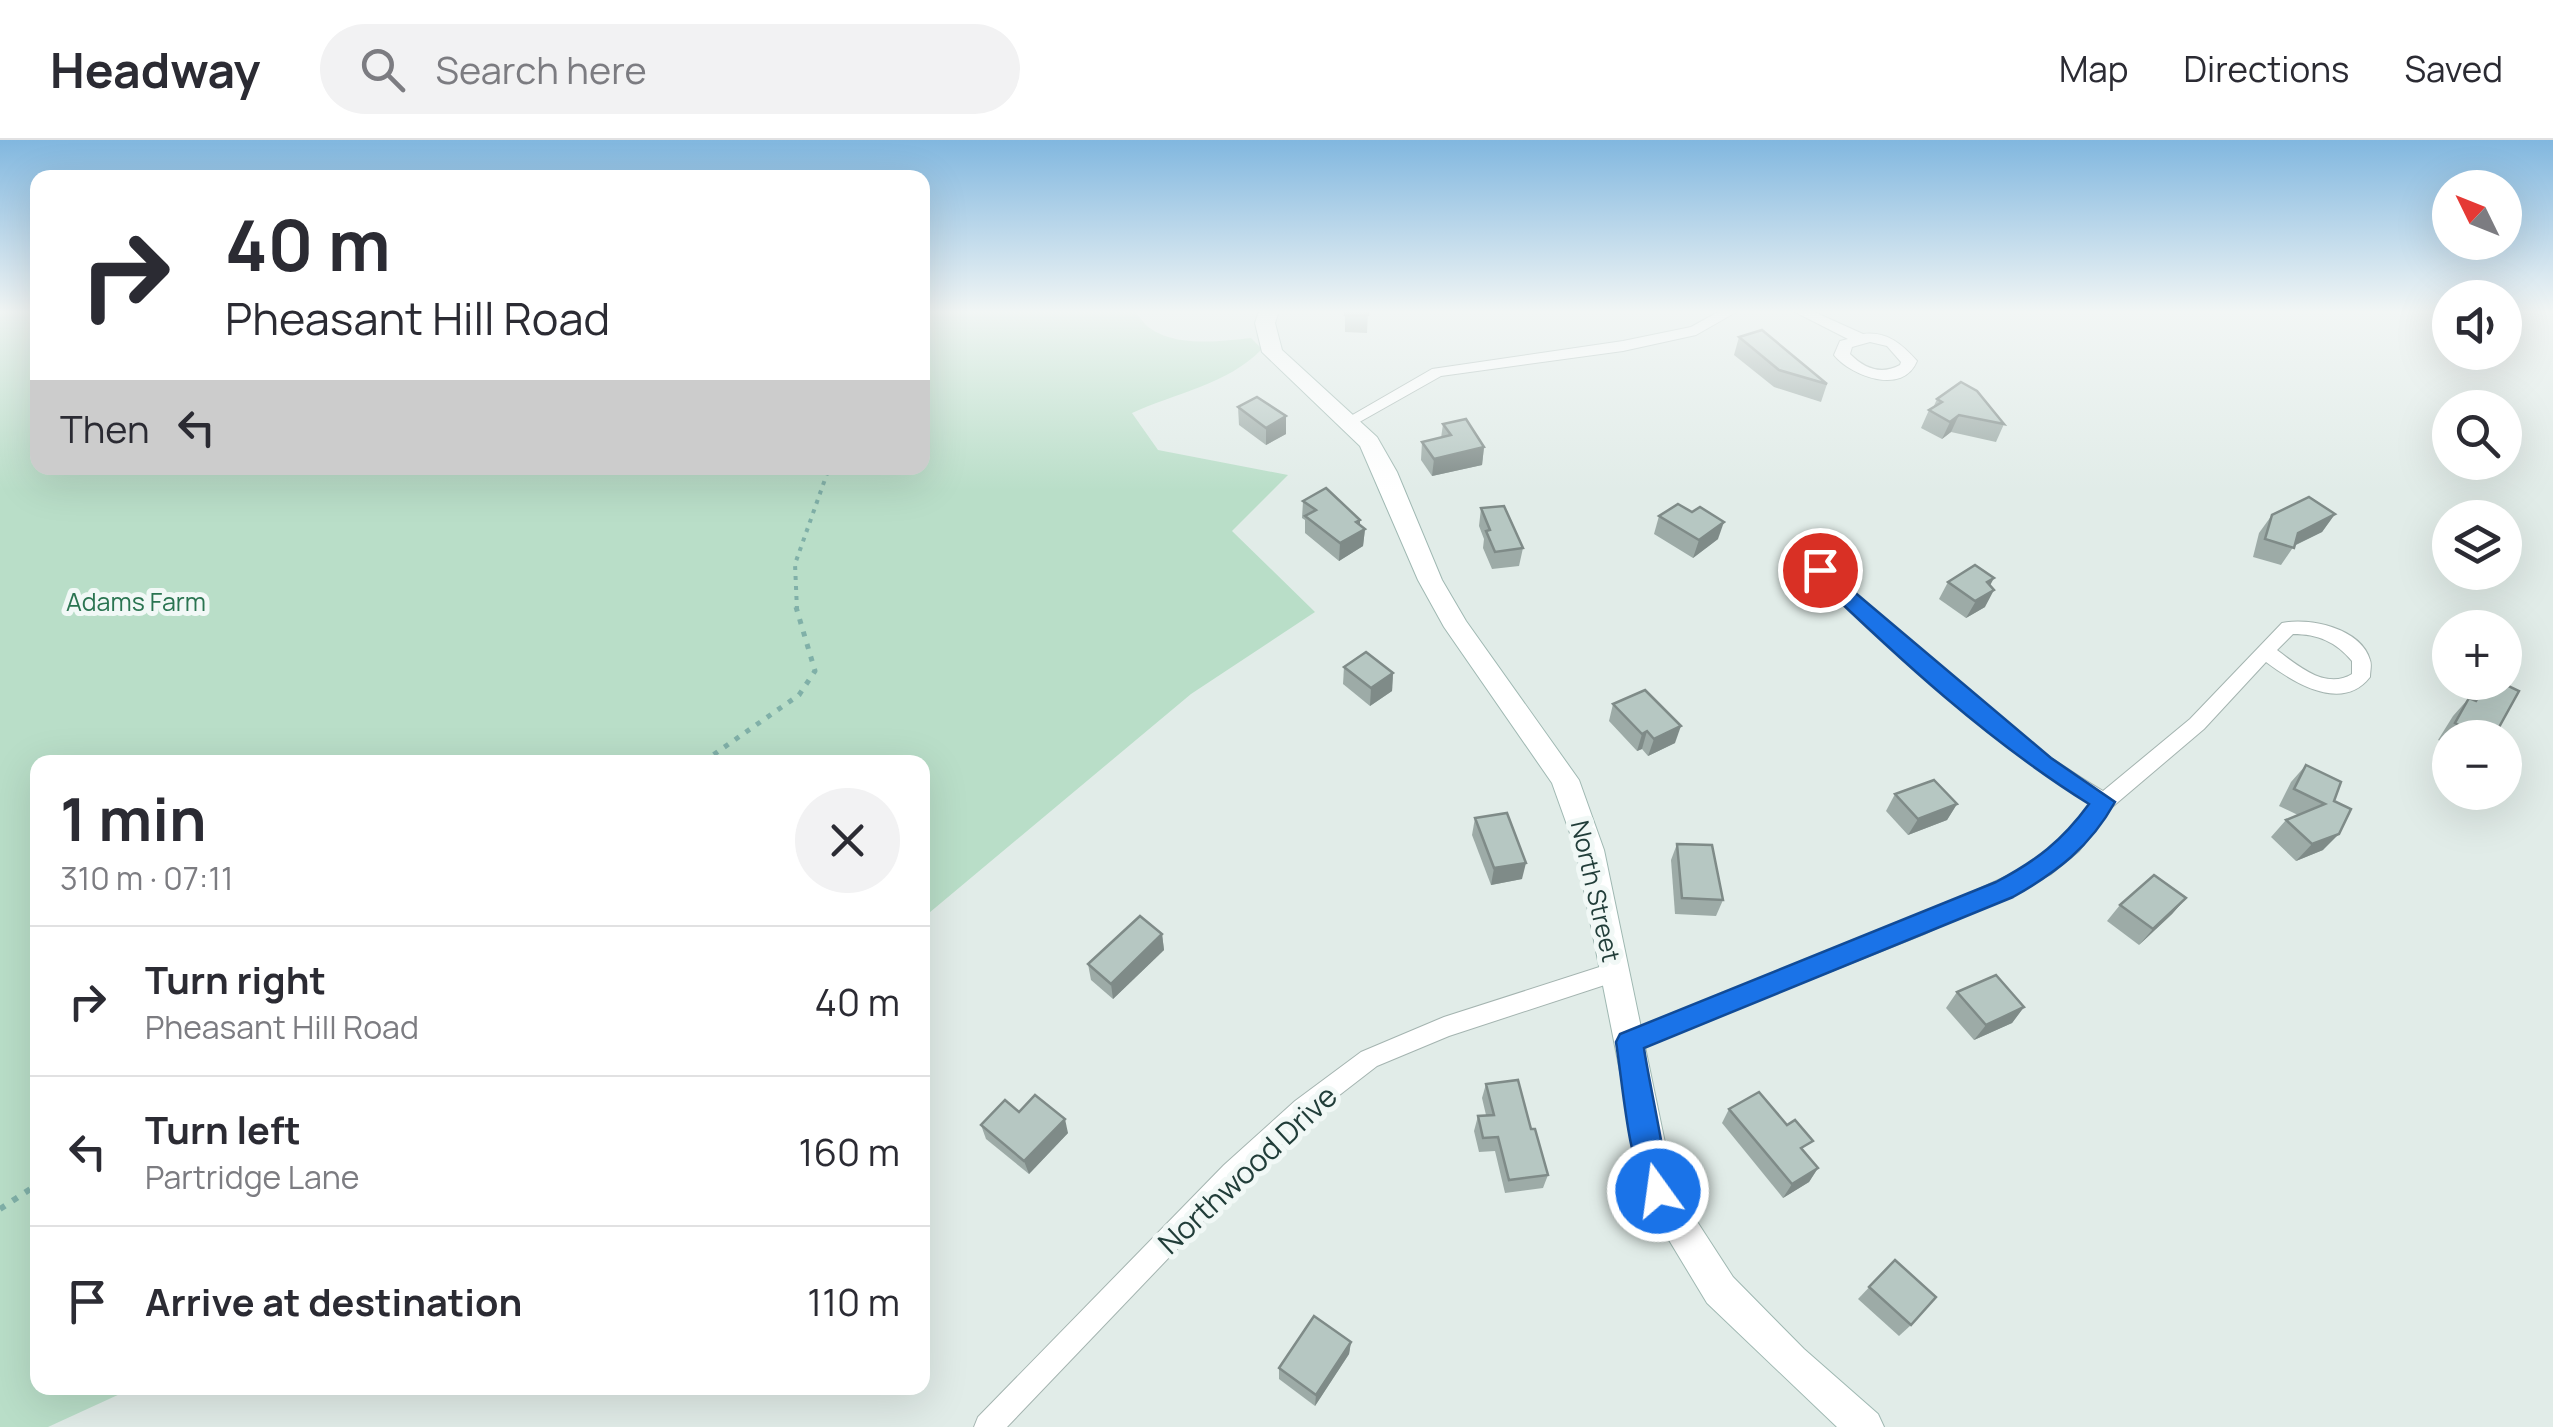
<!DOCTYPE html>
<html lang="en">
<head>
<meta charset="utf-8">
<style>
	:root { --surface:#fff; --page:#f2f2f3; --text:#2b2b33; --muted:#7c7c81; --line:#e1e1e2 }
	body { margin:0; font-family:Manrope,sans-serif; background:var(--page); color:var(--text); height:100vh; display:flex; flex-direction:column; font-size:38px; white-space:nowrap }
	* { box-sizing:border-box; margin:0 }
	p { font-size:32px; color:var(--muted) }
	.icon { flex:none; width:55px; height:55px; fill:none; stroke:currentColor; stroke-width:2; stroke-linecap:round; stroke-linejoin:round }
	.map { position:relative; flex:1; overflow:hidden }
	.panel { position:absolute; left:30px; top:615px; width:900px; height:640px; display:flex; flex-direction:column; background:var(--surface); border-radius:20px; box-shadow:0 10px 40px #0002 }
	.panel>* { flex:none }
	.banner { position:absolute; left:30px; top:30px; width:900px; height:305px; border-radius:20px; box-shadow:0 10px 40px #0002; background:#fff; color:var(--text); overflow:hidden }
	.needle { width:65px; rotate:313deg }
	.tools { position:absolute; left:2432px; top:30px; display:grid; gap:20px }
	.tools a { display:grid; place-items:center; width:90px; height:90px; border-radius:50%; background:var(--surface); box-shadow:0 10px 40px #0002; font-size:50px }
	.pin { position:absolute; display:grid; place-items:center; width:85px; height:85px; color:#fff; margin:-42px; border:5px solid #fff; border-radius:50%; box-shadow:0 2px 10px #0007 }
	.me { position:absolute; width:110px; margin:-55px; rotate:346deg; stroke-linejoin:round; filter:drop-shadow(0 0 8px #0008) }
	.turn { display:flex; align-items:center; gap:35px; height:210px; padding:0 30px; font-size:45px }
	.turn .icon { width:130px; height:130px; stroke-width:2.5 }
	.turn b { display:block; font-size:70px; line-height:85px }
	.then { display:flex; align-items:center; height:95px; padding:0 30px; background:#0003; gap:20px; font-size:38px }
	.round { display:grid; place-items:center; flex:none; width:105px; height:105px; border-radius:52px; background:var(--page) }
	.head { display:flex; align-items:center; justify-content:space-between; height:170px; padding:0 30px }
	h1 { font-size:60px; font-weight:700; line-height:75px }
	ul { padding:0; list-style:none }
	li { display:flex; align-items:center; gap:30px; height:150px; padding:0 30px; border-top:2px solid var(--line) }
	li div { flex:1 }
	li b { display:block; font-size:38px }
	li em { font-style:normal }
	header { display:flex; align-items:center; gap:60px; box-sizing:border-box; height:140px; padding:0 50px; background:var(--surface); border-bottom:2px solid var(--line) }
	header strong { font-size:48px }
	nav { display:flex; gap:55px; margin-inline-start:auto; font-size:35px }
	.search { width:700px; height:90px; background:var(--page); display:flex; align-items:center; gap:25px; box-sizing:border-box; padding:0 35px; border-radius:55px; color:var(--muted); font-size:38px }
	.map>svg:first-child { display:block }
	.green { fill:#b9dec8 }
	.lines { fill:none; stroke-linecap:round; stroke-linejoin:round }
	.street-casing { stroke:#a4b4b0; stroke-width:2 }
	.secondary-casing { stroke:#9fb8b2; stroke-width:2 }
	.path-far2 { stroke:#80b0a8; stroke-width:4; stroke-dasharray:4 6; stroke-linecap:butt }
	.path-far1 { stroke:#80b0a8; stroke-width:5; stroke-dasharray:5 8; stroke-linecap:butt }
	.path { stroke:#80b0a8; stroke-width:6; stroke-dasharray:6 9; stroke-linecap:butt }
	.street { fill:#fff; fill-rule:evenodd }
	.secondary { fill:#fff; fill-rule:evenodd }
	.wall { fill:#9daba7 }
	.shaded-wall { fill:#7f8b88 }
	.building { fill:#b6c7c2; stroke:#7f8b88; stroke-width:2.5 }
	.route { fill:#1a73e8; stroke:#114b97; stroke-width:2.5 }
	.labels { text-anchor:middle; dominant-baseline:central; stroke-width:10; stroke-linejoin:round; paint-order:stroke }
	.park-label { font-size:25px; fill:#2a7451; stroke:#f1f8f6 }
	.street-label { font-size:25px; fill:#213d39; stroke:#f1f8f6 }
	.near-street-label { font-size:30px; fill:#213d39; stroke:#f1f8f6 }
</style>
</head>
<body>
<header>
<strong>Headway</strong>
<div class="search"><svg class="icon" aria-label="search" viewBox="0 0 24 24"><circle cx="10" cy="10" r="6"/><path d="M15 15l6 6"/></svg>Search here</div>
<nav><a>Map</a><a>Directions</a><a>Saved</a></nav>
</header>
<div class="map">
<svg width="2553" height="1287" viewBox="0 0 2553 1287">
	<rect width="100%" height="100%" fill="#e1ece8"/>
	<path class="green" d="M0,171H37L38,328H922L923,171H1136C1154,210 1215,202 1251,198L1262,209C1227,245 1175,253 1132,273L1158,310L1288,335L1232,391L1315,472L1191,554L923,778L922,622H38V1248H133L48,1287H0Z"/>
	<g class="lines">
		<defs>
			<g id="street">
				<polygon points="1720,171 1738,171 1696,195 1623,211 1441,236 1356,284 1350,286 1342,281 1432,229 1623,201 1691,187"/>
				<path d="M1793,171H1812L1863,194C1887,191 1902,204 1917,221C1903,256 1851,236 1834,215L1840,201L1848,199ZM1870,202L1887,206L1901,222L1900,225C1881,235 1865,229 1850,214L1852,207Z"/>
				<path d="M1820,424L1826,426C1912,509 2000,590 2103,651L2190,579L2282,483C2309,477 2361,488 2370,520C2372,525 2370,531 2370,537C2342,573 2294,543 2266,522L2204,589L2111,668L2079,711L2051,734L1924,794L1637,909L1629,912L1621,909L1618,902L1621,895L1908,782L2037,722L2065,699L2091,664C1988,601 1900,519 1814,434L1811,430ZM2293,494C2318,494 2336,502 2352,521V534C2326,550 2298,526 2277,510Z"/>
				<polygon points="1615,822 1623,825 1626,832 1623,839 1449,896 1377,926 1311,977 1242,1041 1007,1287 974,1287 978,1277 1224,1025 1295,961 1361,912 1444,877"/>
			</g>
			<polygon id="secondary" points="1259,171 1279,171 1275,183 1282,210 1377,297 1397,332 1442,440 1466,481 1579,640 1604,710 1674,1046 1733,1137 1804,1209 1878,1274 1884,1287 1837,1287 1707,1163 1646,1062 1576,710 1552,643 1444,487 1418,440 1360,306 1262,212 1255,183"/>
		</defs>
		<use href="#street" class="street-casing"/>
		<use href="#secondary" class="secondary-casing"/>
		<polyline class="path-far2" points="797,470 795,424 829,328"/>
		<polyline class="path-far1" points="703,622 799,555 815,531 796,467"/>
		<polyline class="path" points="0,1069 38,1044"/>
		<use href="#street" class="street"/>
		<use href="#secondary" class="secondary"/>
	</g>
	<g class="wall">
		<polygon points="1345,171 1368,171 1367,193 1345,192"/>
		<polygon points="1739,197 1827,244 1821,262 1774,247 1734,215"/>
		<polygon points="1937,259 2004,284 1996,302 1951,292 1942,299 1921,288 1929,270 1933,268"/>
		<polygon points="1238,267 1286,294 1266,305 1239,285"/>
		<polygon points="1443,284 1484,307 1482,325 1432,336 1421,320 1422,302 1441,298"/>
		<polygon points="1303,361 1360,385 1365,389 1363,406 1339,421 1305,393 1305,380 1302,378"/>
		<polygon points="1481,368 1523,408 1519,426 1492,429 1483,408 1484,399 1479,386"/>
		<polygon points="2335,374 2322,392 2294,406 2281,425 2253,417 2259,393 2272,375"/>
		<polygon points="1659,376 1718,399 1693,418 1654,394"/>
		<polygon points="1948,442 1985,467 1966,478 1939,459"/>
		<polygon points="1344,527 1393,533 1392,551 1370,566 1343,544"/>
		<polygon points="2486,542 2500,542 2493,598 2450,598 2450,606 2438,600 2453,576 2469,558 2471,559"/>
		<polygon points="1613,564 1675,603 1648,616 1642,609 1637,611 1609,581"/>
		<polygon points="2306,625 2334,661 2323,710 2296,721 2271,697 2286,680 2298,675 2279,666 2291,642"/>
		<polygon points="1895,654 1957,664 1947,680 1908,695 1886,671"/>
		<polygon points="1475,678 1522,739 1491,745 1472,695"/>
		<polygon points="1677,704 1723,760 1716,776 1675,774 1671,720"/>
		<polygon points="2186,758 2172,774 2139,805 2107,781 2120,765"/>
		<polygon points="1162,794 1164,810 1113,859 1091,840 1088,824"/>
		<polygon points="1957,852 2024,867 2012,883 1974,900 1946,868"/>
		<polygon points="1486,944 1531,989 1548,1035 1543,1048 1505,1053 1495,1011 1479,1012 1474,991 1478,976 1486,975 1482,958"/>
		<polygon points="1729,969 1805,1012 1818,1028 1809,1042 1783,1058 1722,983"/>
		<polygon points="1019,972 1068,993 1029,1034 986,999 981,985"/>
		<polygon points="1895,1120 1911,1185 1899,1196 1858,1159"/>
		<polygon points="1351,1202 1349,1214 1315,1266 1279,1239 1279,1228"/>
	</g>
	<g class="shaded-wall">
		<polygon points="1959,275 1951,292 1942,299 1950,282"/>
		<polygon points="1286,276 1286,294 1266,305 1266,288"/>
		<polygon points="1484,307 1482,325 1432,336 1434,319"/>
		<polygon points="2335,374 2322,392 2291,407 2298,393"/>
		<polygon points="1360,380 1360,391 1365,389 1363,406 1339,421 1340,403 1356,382"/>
		<polygon points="1724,382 1718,399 1693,418 1699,400"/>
		<polygon points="1994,438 1985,455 1994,450 1985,467 1966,478 1987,442"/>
		<polygon points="1393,533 1392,551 1370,566 1371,548"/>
		<polygon points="1681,586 1675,603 1648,616 1654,599"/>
		<polygon points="1647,591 1642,609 1637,611 1642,594"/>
		<polygon points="1957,664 1947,680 1908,695 1918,679"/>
		<polygon points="2339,694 2323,710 2296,721 2312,704"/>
		<polygon points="1526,723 1522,739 1491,745 1494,728"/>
		<polygon points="2186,758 2172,774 2139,805 2153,789"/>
		<polygon points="1162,794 1164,810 1113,859 1111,844"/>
		<polygon points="2024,867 2012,883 1974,900 1986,885"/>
		<polygon points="1065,979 1068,993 1029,1034 1024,1021"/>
		<polygon points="1818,1028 1809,1042 1783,1058 1792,1044"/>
		<polygon points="1351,1202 1349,1214 1315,1266 1316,1255"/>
	</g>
	<g class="building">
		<rect x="1345" y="171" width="23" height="4"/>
		<polygon points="1762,190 1827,244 1779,230 1739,197"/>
		<polygon points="1961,242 1977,251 2004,284 1959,275 1950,282 1929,270 1942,262 1937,259"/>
		<polygon points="1257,257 1286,276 1266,288 1238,267"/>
		<polygon points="1466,279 1484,307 1434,319 1422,302 1451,295 1443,284"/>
		<polygon points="1326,348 1360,380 1356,382 1365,389 1340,403 1305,376 1316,370 1303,361"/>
		<polygon points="2309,357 2335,374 2298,393 2294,408 2265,399 2272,375"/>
		<polygon points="1678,364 1692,372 1700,367 1724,382 1699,400 1659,376"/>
		<polygon points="1504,366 1523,408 1495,412 1486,391 1490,390 1481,368"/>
		<polygon points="1975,425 1994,438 1987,442 1994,450 1975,461 1948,442"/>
		<polygon points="1366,512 1393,533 1371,548 1344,527"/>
		<polygon points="2487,542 2500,542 2519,551 2493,598 2484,598 2455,583 2469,558 2476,561"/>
		<polygon points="1645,550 1681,586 1654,599 1647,591 1642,594 1613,564"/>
		<polygon points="2306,625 2341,642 2334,661 2351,669 2339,694 2312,704 2286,680 2325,664 2294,649"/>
		<polygon points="1934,640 1957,664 1918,679 1895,654"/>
		<polygon points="1507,673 1526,723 1494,728 1475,678"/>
		<polygon points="1677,704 1712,705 1723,760 1682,758"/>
		<polygon points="2154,735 2186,758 2153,789 2120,765"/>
		<polygon points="1140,776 1162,794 1111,844 1088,824"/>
		<polygon points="1996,835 2024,867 1986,885 1957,852"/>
		<polygon points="1518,940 1531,989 1535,989 1548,1035 1509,1040 1498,997 1483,998 1478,976 1494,975 1486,944"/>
		<polygon points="1759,952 1787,985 1795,980 1813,1001 1801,1008 1818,1028 1792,1044 1729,969"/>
		<polygon points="1035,955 1065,979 1024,1021 981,985 1005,960 1019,972"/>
		<polygon points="1895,1120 1936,1157 1911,1185 1869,1147"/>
		<polygon points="1314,1176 1351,1202 1316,1255 1279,1228"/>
	</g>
	<linearGradient id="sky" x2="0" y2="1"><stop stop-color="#81b7df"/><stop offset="0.49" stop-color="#f2f6f5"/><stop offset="1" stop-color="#f2f6f5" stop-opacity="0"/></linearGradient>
	<rect width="2553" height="351" fill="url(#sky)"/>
	<path class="route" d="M1820,423L2051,618L2115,662C2090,707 2057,732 2013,757L1644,908C1647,933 1673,1048 1668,1061L1658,1065L1648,1061C1627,1012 1624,954 1616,902L1620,894L1996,742C2036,721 2062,701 2089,664C1988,601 1898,518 1812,435V425Z"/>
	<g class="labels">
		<g class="park-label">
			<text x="136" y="461">Adams Farm</text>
		</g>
		<g class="street-label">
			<text transform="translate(1596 751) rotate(77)">North Street</text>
		</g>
		<g class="near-street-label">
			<text transform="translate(1247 1029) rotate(-43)">Northwood Drive</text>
		</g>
	</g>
</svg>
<div class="tools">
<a><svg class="needle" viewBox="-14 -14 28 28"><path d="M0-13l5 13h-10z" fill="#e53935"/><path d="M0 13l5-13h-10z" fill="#7c7c81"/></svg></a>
<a><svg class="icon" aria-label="sound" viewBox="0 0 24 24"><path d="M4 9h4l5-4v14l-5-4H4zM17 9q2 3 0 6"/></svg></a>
<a><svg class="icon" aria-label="search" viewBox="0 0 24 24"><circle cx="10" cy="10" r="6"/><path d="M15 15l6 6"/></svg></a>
<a><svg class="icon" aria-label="layers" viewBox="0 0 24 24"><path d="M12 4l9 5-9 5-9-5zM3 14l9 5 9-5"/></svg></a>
<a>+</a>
<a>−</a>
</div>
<div class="pin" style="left:1820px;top:430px;background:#d93025"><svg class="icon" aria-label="arrive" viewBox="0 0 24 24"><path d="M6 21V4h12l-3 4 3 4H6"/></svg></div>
<svg class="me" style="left:1658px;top:1051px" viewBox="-20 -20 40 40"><circle r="17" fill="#1a73e8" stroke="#fff" stroke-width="3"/><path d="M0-11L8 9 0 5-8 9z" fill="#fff"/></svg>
<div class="banner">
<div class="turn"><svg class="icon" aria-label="right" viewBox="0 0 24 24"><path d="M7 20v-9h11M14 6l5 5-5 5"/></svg><div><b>40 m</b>Pheasant Hill Road</div></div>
<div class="then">Then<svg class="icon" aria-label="left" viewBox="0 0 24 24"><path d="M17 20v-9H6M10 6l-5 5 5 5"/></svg></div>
</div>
<section class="panel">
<div class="head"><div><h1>1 min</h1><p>310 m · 07:11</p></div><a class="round"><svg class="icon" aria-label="close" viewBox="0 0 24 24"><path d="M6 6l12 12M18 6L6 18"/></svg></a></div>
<ul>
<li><svg class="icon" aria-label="right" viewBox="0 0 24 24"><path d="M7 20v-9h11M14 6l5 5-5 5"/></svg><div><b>Turn right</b><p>Pheasant Hill Road</p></div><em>40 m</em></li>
<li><svg class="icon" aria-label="left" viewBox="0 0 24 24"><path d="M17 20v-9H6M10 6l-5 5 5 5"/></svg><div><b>Turn left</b><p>Partridge Lane</p></div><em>160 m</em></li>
<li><svg class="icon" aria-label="arrive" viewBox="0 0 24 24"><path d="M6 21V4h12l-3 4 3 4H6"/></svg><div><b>Arrive at destination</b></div><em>110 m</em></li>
</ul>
</section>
</div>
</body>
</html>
